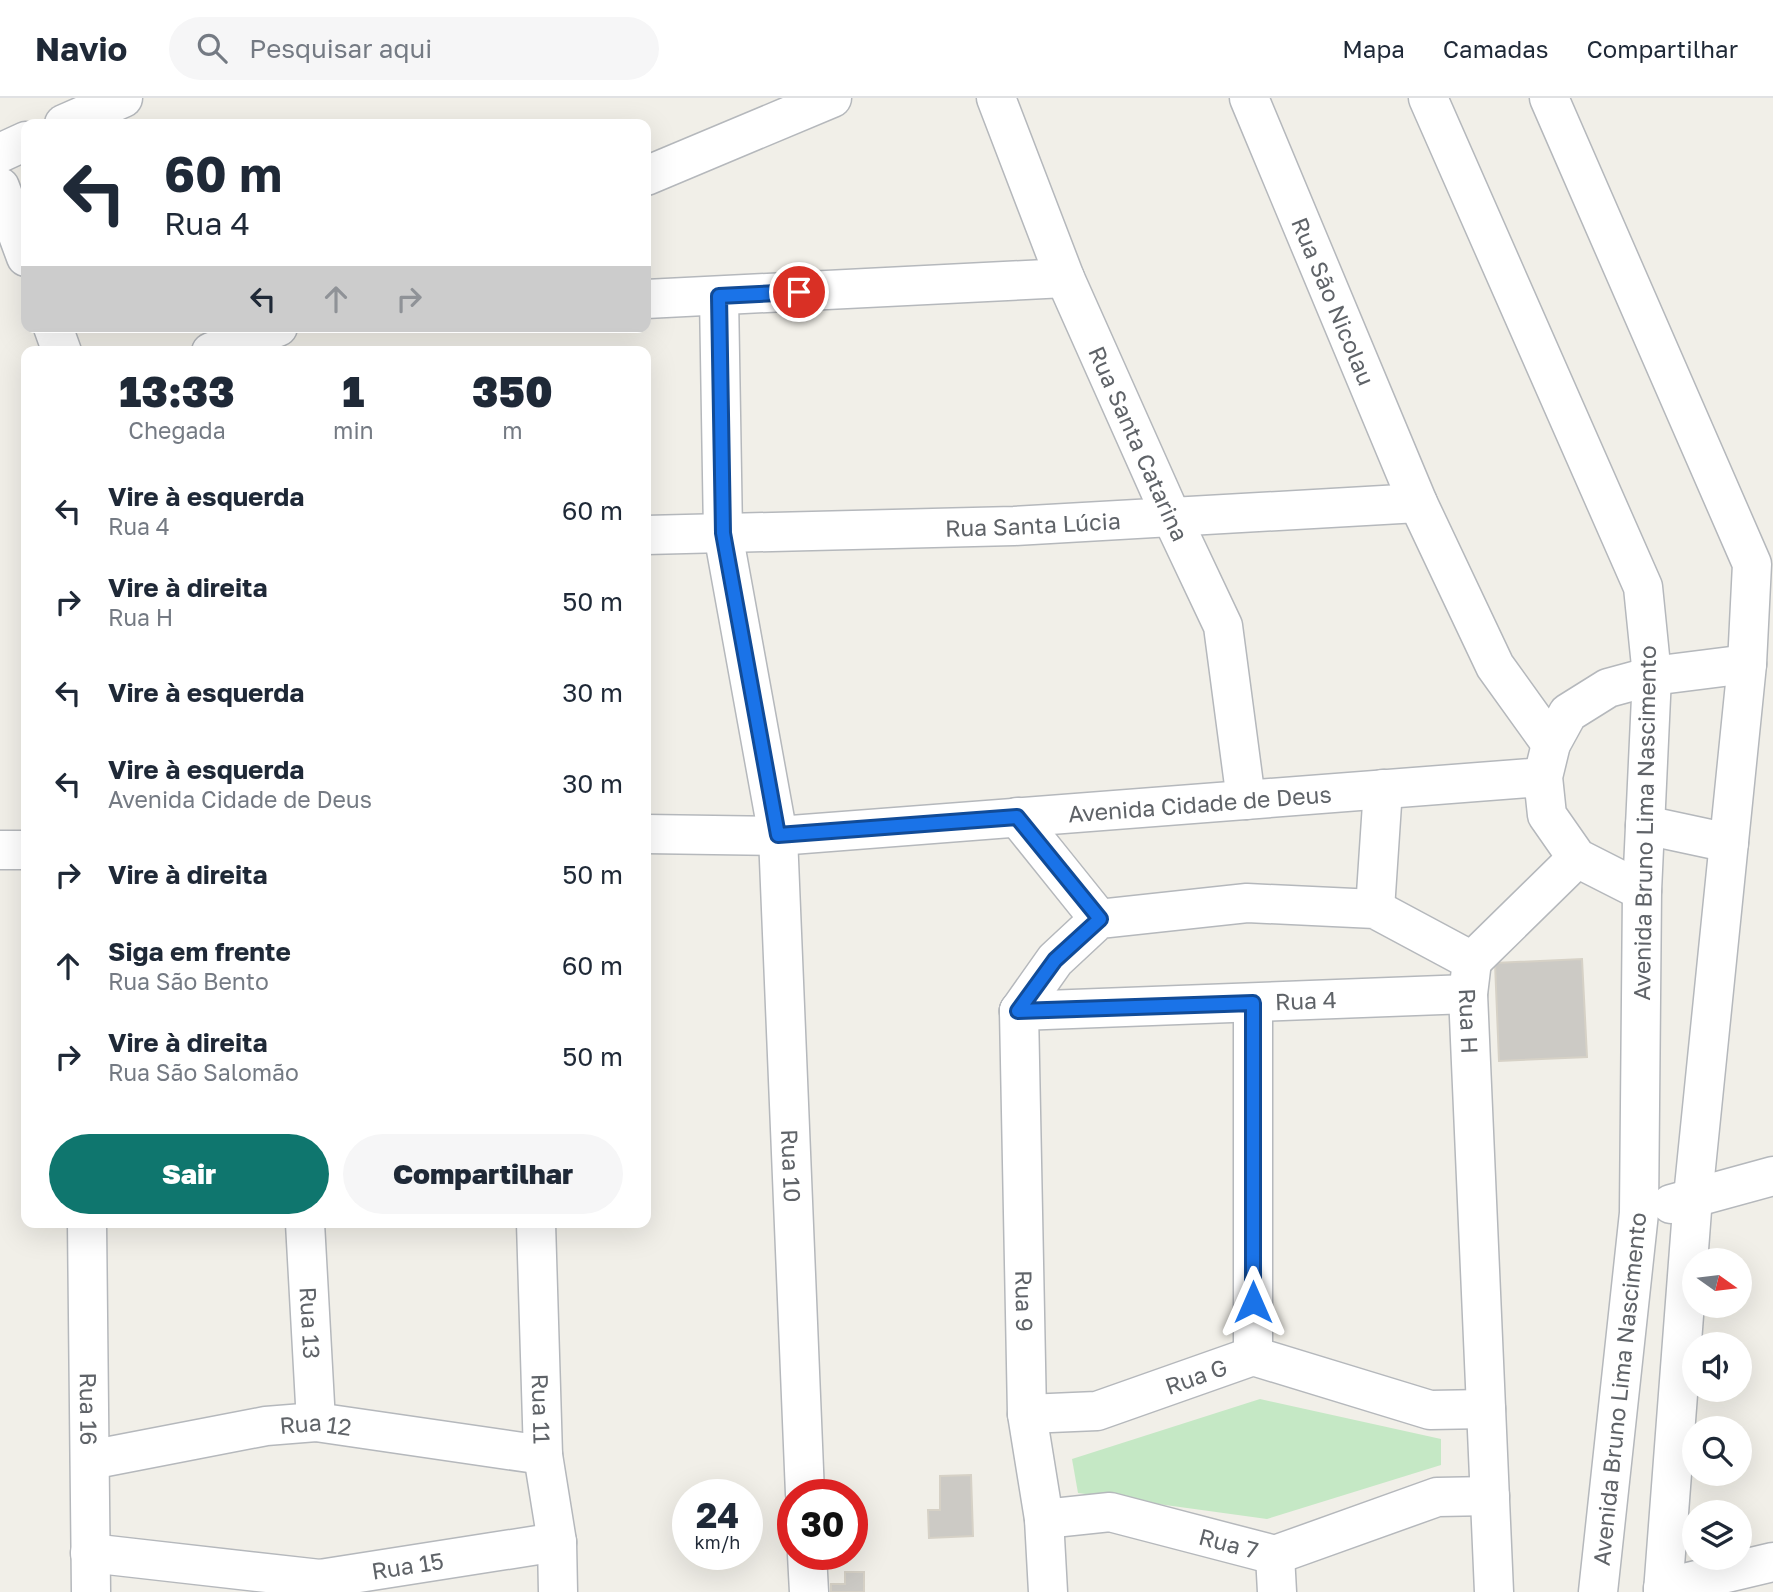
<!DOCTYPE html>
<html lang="pt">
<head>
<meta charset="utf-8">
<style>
	:root { --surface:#fff; --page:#f6f6f7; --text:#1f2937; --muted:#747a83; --line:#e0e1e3; --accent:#0f766e }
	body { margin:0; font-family:"Golos Text",sans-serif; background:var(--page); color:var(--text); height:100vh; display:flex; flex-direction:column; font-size:26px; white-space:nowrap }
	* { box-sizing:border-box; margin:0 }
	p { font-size:23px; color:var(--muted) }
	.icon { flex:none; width:38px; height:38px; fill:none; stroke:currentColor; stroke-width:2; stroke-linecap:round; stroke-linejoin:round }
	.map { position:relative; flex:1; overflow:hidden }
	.drawer { position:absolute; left:21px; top:248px; width:630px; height:882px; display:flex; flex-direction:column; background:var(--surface); border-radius:14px; box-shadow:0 7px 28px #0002 }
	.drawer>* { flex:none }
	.guide { position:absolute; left:21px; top:21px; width:630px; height:214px; border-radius:14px; box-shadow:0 7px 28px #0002; background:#fff; color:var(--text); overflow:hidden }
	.needle { width:46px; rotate:104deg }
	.fabs { position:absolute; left:1682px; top:1150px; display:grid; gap:14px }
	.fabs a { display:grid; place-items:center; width:70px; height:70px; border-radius:50%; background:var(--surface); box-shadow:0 7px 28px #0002; font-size:35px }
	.speed { position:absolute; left:672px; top:1381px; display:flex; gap:14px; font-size:35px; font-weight:700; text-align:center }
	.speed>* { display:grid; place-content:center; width:91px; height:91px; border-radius:50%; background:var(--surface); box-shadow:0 7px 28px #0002; line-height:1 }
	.speed small { font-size:18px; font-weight:400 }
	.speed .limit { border:10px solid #d22; background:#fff; color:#111 }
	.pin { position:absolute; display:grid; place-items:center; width:60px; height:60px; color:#fff; margin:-30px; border:4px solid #fff; border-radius:50%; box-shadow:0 2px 7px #0007 }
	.me { position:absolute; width:77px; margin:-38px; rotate:0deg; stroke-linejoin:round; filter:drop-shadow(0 0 5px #0008) }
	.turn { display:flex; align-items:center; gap:24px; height:147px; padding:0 28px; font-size:32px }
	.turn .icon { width:91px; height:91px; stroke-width:2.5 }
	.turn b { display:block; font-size:49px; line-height:60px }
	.lanes { display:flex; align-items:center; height:66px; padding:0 28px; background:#0003; justify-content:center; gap:35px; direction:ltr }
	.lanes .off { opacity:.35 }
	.eta { display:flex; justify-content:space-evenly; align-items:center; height:119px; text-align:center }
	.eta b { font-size:42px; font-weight:800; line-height:49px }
	.primary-button { display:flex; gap:14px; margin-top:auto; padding:14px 28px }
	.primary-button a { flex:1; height:80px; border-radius:42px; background:var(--accent); color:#fff; font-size:28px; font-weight:800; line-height:80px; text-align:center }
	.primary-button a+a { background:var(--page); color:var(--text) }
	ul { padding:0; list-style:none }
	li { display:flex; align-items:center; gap:21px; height:91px; padding:0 28px }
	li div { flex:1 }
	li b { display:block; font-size:26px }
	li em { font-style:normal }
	header { display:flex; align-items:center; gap:42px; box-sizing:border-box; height:98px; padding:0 35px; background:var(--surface); border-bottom:2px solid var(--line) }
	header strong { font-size:33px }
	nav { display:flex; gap:38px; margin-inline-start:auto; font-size:24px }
	.search { width:490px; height:63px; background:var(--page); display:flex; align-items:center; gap:18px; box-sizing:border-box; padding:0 24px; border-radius:38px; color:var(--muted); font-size:26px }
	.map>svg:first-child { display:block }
	.green { fill:#c5e8c5 }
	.building { fill:#cccac5; stroke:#d6d1c6; stroke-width:2 }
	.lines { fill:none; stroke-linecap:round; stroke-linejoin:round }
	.minor-casing { stroke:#b5b8bc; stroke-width:41 }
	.minor { stroke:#fff; stroke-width:38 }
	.route-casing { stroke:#114b97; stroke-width:18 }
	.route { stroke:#1a73e8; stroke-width:12 }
	.labels { text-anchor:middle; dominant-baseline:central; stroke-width:5; stroke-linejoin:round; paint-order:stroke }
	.street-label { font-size:23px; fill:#5f6368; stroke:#fff }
</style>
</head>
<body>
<header>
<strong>Navio</strong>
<div class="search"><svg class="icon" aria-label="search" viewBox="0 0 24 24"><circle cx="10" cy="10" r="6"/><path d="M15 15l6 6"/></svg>Pesquisar aqui</div>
<nav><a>Mapa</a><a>Camadas</a><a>Compartilhar</a></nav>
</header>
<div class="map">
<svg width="1773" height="1494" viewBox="0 0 1773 1494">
	<rect width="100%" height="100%" fill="#f1efe8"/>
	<polygon class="green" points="1260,1301 1441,1341 1441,1367 1267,1421 1078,1395 1072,1361"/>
	<g class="building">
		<polygon points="1582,861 1587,959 1499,963 1495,865"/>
		<polygon points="971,1377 973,1438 929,1440 928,1412 940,1412 940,1378"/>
		<polygon points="845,1474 864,1474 864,1494 831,1494 831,1486 845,1486"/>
	</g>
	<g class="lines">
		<defs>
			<g id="minor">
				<path id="s1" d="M996,0L1065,180L1172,420L1223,528L1246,702"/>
				<path id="s2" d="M1249,0L1418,405L1495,568L1551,646"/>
				<polyline points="1428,0 1643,489 1652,578 1642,793 1639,1115 1598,1494"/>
				<polyline points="1549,0 1752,466 1747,566 1693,1099 1663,1494"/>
				<polyline points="64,26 123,0"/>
				<polyline points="0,55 26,43"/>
				<polyline points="646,78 832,0"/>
				<polyline points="0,89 26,159"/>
				<path id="s3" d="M719,198L723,435L778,738L805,1396"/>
				<polyline points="646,201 1065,180"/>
				<polyline points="53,229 62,254"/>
				<polyline points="211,254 278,229"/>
				<path id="s4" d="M646,437L1014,428L1418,405"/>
				<polyline points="1017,719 1099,821"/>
				<polyline points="1645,727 1729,745"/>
				<path id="s5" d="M646,736L778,738L1543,679"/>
				<polyline points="0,752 26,752"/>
				<polyline points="1642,793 1577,760 1547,717 1543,679 1551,646 1568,615 1608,590 1652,578 1747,566"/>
				<polyline points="1375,811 1383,691"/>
				<polyline points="1472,863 1577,760"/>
				<polyline points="1253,905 1253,1258"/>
				<path id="s6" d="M1019,913L1055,862L1099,821L1247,805L1375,811L1472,863L1468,896L1494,1494"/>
				<path id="s7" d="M1019,913L1027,1316L1044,1421L1048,1494"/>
				<path id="s8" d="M1019,913L1468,896"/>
				<polyline points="1671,1106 1773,1078"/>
				<path id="s9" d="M87,1125L91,1494"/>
				<path id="s10" d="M305,1125L316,1324"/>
				<path id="s11" d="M536,1125L543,1357L557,1444L558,1494"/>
				<path id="s12" d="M1027,1316L1097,1313L1253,1258L1430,1312L1486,1311"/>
				<path id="s13" d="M90,1362L266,1328L316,1324L543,1357"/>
				<path id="s14" d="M1044,1421L1110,1414L1275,1457L1437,1399L1490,1398"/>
				<path id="s15" d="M90,1455L320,1481L557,1444"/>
				<polyline points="807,1456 809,1494"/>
				<polyline points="1275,1457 1277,1494"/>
				<polyline points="1663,1490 1773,1464"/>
			</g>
		</defs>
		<use href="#minor" class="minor-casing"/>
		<use href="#minor" class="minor"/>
	</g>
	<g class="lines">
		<defs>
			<polyline id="route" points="799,194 719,198 723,435 778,737 1017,719 1100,821 1055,862 1018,913 1253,905 1253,1204"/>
		</defs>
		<use href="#route" class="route-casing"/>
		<use href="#route" class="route"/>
	</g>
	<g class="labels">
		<g class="street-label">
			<text stroke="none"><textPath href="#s2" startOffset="220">Rua São Nicolau</textPath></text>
			<text stroke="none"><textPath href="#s1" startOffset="374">Rua Santa Catarina</textPath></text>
			<text stroke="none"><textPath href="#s4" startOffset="387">Rua Santa Lúcia</textPath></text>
			<text stroke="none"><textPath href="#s5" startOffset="555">Avenida Cidade de Deus</textPath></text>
			<text transform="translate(1644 725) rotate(-89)">Avenida Bruno Lima Nascimento</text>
			<text stroke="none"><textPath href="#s8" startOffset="287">Rua 4</textPath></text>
			<text stroke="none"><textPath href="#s6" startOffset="570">Rua H</textPath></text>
			<text stroke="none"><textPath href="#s3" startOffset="875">Rua 10</textPath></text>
			<text stroke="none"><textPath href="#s7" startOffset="290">Rua 9</textPath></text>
			<text stroke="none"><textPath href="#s10" startOffset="100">Rua 13</textPath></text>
			<text stroke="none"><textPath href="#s12" startOffset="175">Rua G</textPath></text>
			<text transform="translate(1619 1291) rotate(-84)">Avenida Bruno Lima Nascimento</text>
			<text stroke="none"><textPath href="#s9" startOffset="186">Rua 16</textPath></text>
			<text stroke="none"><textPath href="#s11" startOffset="186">Rua 11</textPath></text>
			<text stroke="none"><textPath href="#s13" startOffset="229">Rua 12</textPath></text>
			<text stroke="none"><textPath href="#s14" startOffset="189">Rua 7</textPath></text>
			<text stroke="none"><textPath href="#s15" startOffset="320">Rua 15</textPath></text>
		</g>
	</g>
</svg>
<div class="fabs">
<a><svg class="needle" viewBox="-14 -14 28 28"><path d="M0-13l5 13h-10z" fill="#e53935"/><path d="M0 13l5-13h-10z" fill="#747a83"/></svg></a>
<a><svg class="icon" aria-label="sound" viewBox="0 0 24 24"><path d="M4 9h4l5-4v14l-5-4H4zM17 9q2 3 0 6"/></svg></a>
<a><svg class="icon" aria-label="search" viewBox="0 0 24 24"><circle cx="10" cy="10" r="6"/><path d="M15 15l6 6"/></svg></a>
<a><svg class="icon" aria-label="layers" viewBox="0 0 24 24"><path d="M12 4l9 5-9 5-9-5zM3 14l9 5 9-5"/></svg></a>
</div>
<div class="speed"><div>24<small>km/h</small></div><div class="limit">30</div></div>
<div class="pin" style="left:799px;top:194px;background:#d93025"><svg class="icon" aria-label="arrive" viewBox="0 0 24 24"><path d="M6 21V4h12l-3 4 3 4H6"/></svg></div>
<svg class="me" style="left:1253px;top:1204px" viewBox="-20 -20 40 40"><path d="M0-17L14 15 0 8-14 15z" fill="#1a73e8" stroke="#fff" stroke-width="4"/></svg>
<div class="guide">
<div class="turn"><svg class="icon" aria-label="left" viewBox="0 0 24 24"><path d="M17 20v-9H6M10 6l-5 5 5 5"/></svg><div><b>60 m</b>Rua 4</div></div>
<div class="lanes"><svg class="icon" aria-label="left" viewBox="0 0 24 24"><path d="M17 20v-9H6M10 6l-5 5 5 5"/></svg><svg class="icon off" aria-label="ahead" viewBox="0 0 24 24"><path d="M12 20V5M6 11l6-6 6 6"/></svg><svg class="icon off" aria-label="right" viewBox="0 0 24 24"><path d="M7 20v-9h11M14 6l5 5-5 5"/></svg></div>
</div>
<section class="drawer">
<div class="eta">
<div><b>13:33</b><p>Chegada</p></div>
<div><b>1</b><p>min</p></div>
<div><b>350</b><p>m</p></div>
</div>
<ul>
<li><svg class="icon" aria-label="left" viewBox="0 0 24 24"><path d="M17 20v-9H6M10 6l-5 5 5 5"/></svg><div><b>Vire à esquerda</b><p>Rua 4</p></div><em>60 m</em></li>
<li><svg class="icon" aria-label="right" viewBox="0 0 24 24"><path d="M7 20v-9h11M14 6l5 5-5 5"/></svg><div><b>Vire à direita</b><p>Rua H</p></div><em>50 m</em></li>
<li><svg class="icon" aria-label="left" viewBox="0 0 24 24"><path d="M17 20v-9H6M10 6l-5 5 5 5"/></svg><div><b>Vire à esquerda</b></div><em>30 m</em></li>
<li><svg class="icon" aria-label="left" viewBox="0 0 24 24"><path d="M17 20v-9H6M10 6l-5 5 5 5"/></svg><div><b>Vire à esquerda</b><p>Avenida Cidade de Deus</p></div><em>30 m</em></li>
<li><svg class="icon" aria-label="right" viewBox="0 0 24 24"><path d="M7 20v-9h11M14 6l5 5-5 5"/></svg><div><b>Vire à direita</b></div><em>50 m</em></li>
<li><svg class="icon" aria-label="ahead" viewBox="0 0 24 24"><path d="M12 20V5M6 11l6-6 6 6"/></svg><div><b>Siga em frente</b><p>Rua São Bento</p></div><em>60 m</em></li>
<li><svg class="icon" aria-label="right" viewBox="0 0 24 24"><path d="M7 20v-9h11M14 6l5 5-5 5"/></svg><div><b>Vire à direita</b><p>Rua São Salomão</p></div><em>50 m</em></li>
</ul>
<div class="primary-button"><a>Sair</a><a>Compartilhar</a></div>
</section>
</div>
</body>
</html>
